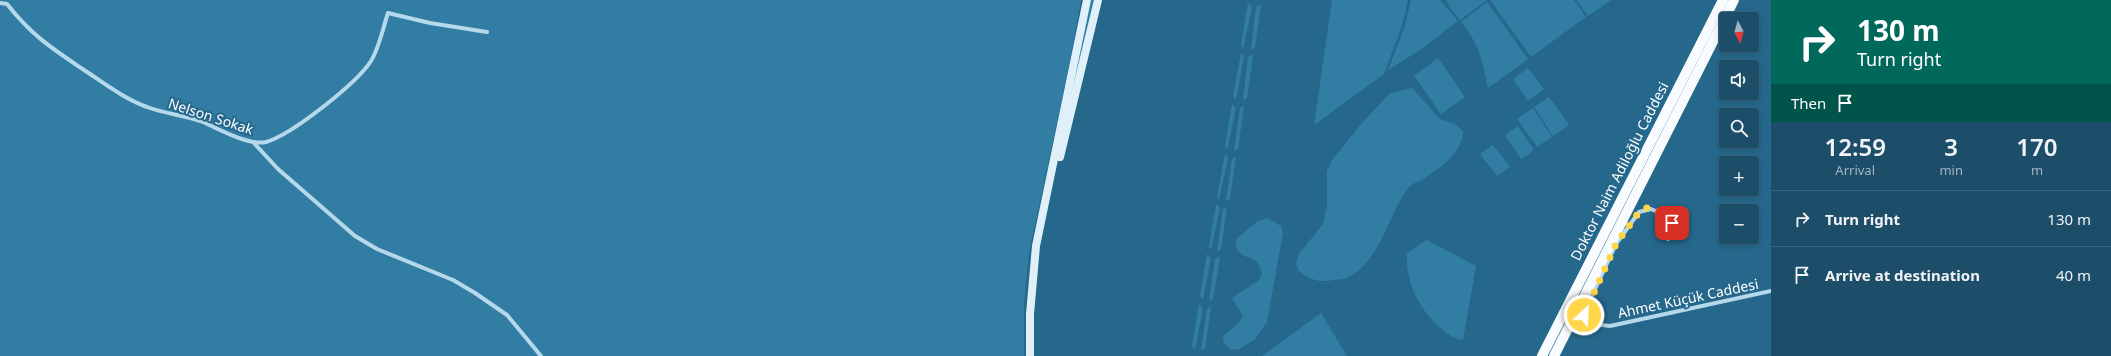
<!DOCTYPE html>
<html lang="en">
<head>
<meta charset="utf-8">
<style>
	:root { --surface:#1c4e69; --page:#25556f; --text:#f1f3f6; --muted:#a0b4c0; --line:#3a657d }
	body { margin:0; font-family:"Noto Sans",sans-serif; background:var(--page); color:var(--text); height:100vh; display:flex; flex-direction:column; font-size:15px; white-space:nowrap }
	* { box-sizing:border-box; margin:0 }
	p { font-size:13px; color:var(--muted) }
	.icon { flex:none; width:22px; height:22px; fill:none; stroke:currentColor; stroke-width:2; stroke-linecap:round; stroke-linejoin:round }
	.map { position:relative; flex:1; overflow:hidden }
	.sheet { display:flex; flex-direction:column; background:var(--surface); width:340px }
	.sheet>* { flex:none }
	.guide { background:#00695c; color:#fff; overflow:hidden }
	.needle { width:26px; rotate:174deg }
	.buttons { position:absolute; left:1719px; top:12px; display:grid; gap:8px }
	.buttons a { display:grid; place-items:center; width:40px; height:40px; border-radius:4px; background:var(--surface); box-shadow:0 2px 6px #0003,0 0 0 1px var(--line); font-size:20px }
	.pin { position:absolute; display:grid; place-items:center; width:34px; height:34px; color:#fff; margin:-17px; border-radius:8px; box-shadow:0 2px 6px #0006 }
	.me { position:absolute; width:44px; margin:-22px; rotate:25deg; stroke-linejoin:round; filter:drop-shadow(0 0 3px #0008) }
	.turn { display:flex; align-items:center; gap:14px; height:84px; padding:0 20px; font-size:18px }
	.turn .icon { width:52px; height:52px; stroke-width:2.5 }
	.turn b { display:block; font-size:28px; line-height:34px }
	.then { display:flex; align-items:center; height:38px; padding:0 20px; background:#0003; gap:8px; font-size:15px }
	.eta { display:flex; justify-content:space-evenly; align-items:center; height:68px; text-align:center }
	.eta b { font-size:24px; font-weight:600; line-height:28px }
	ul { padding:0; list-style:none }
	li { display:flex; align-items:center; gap:12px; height:56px; padding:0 20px; border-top:1px solid var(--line) }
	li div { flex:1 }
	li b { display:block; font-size:15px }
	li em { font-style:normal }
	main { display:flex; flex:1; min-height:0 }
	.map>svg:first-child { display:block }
	.green { fill:#317da3 }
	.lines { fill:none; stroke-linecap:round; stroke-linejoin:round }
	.street { stroke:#b5d8ea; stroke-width:4 }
	.secondary { stroke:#e0f0f8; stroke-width:8 }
	.primary { stroke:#f9fcfe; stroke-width:10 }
	.route { stroke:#ffd54a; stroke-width:7; stroke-dasharray:0 12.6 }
	.labels { text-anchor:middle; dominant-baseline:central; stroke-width:4; stroke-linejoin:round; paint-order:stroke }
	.street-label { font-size:14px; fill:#fff; stroke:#26688c }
</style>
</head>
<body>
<main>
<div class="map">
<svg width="1771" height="356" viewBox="0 0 1771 356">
	<rect width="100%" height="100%" fill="#26688c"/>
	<g class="green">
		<polygon points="0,0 1081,0 1069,66 1029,253 1024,304 1024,356 0,356"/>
		<polygon points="1091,0 1094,0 1082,54 1061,135"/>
		<polygon points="1332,0 1408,0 1402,26 1384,74 1314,125"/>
		<polygon points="1411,0 1440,0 1458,21 1420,50 1388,70 1404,29"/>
		<polygon points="1446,0 1487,0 1460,20 1451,9"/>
		<polygon points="1490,0 1574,0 1586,17 1531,57"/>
		<polygon points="1576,0 1611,0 1588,16"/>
		<path d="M1487,2L1528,59L1488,88C1482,59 1480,46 1461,22Z"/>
		<polygon points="1248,3 1252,7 1243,49 1241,45"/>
		<polygon points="1260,4 1261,6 1255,47 1251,50 1256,7"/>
		<polygon points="1241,53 1244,57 1236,100 1233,96"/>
		<polygon points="1252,55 1253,57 1247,98 1243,100 1248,57"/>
		<polygon points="1438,58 1465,97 1441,114 1414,76"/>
		<polygon points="1528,68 1544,89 1528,101 1513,79"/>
		<path d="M1412,88L1440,119L1454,124L1463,131C1463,151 1442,167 1426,177C1421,181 1412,183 1408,188C1389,214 1380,260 1349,277C1346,279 1339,279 1334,280C1318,283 1311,280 1298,270L1296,264L1298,255L1323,224L1327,205V171L1332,160L1362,123L1390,93Z"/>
		<polygon points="1549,97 1569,125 1553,136 1534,107"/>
		<polygon points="1232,104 1236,108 1227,150 1225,146"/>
		<polygon points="1244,106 1238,149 1234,151 1240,108"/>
		<polygon points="1533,108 1552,137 1537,147 1517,119"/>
		<polygon points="1518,126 1534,150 1521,159 1505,135"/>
		<polygon points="1493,145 1510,167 1497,176 1480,154"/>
		<polygon points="1225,154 1228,158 1219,200 1217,197"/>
		<polygon points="1236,156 1230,199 1226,201 1232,159"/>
		<polygon points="1216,204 1220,208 1211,250 1209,247"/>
		<polygon points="1227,207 1221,249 1217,252 1223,209"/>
		<path d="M1268,218L1281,226L1283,233L1267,322L1255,339L1240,349L1231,350L1224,344L1223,336L1240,322L1243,316L1232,298L1259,280L1262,273L1257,262C1246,255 1232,255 1237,238L1258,221Z"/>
		<path d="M1427,240L1476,266L1463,340C1456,340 1449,335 1443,330C1421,312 1405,284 1407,253Z"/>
		<polygon points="1207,254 1211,258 1203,300 1200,296"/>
		<polygon points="1219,256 1220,258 1213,299 1209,301 1215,259"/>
		<polygon points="1199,304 1203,308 1195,350 1192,346"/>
		<polygon points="1211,306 1205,349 1201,351 1207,309"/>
		<polygon points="1321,313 1347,356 1262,356"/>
	</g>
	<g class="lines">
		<g class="street">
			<path d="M0,3L7,4C33,37 53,49 87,72C107,85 125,99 147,107C165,114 185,115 203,122C218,129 249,146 266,142C291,135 356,84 371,61C379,48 383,28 388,13L430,23L487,32"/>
			<polyline points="253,142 278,169 355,236 377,249 453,280 475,293 507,315 541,356"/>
			<polyline points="1577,312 1602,325 1610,326 1771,291"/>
			<polyline points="1583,315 1616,244 1639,212 1651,209 1667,216 1672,227 1668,239"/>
		</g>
		<g class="secondary">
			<polyline points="1060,157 1098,0"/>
			<polyline points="1030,356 1030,314 1036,246 1087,0"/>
		</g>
		<g class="primary">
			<polyline points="1542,356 1723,0"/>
			<polyline points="1554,356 1734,0"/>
		</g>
	</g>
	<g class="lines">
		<polyline class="route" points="1584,315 1616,244 1639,212 1647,208 1654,209 1667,216 1672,223"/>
	</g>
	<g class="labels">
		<g class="street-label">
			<text transform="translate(211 116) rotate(18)">Nelson Sokak</text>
			<text transform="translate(1619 171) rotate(-63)">Doktor Naim Adiloğlu Caddesi</text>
			<text transform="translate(1688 298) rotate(-12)">Ahmet Küçük Caddesi</text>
		</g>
	</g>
</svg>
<div class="buttons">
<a><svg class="needle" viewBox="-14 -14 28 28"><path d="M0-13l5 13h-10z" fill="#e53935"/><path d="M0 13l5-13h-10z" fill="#a0b4c0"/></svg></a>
<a><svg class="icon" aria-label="sound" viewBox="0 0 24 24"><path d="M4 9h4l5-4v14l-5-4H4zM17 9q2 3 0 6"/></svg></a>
<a><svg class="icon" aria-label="search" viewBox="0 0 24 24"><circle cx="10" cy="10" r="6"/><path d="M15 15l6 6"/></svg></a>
<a>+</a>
<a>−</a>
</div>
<div class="pin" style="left:1672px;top:223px;background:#d93025"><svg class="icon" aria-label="arrive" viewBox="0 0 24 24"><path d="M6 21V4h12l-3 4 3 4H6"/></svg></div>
<svg class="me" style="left:1584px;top:315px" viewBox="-20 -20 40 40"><circle r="17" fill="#ffd54a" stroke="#fff" stroke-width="3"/><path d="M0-11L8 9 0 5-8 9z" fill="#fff"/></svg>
</div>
<section class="sheet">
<div class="guide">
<div class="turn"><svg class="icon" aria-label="right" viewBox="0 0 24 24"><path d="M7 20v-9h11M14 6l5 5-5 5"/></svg><div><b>130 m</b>Turn right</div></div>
<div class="then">Then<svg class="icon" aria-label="arrive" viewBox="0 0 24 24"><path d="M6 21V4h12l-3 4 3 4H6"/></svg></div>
</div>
<div class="eta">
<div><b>12:59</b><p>Arrival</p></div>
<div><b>3</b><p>min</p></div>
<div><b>170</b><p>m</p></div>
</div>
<ul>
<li><svg class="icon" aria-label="right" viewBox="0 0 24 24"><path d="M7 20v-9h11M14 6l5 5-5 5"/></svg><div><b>Turn right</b></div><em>130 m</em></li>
<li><svg class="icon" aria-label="arrive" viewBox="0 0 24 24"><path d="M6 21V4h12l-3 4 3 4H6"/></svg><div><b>Arrive at destination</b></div><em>40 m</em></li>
</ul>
</section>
</main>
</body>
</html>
